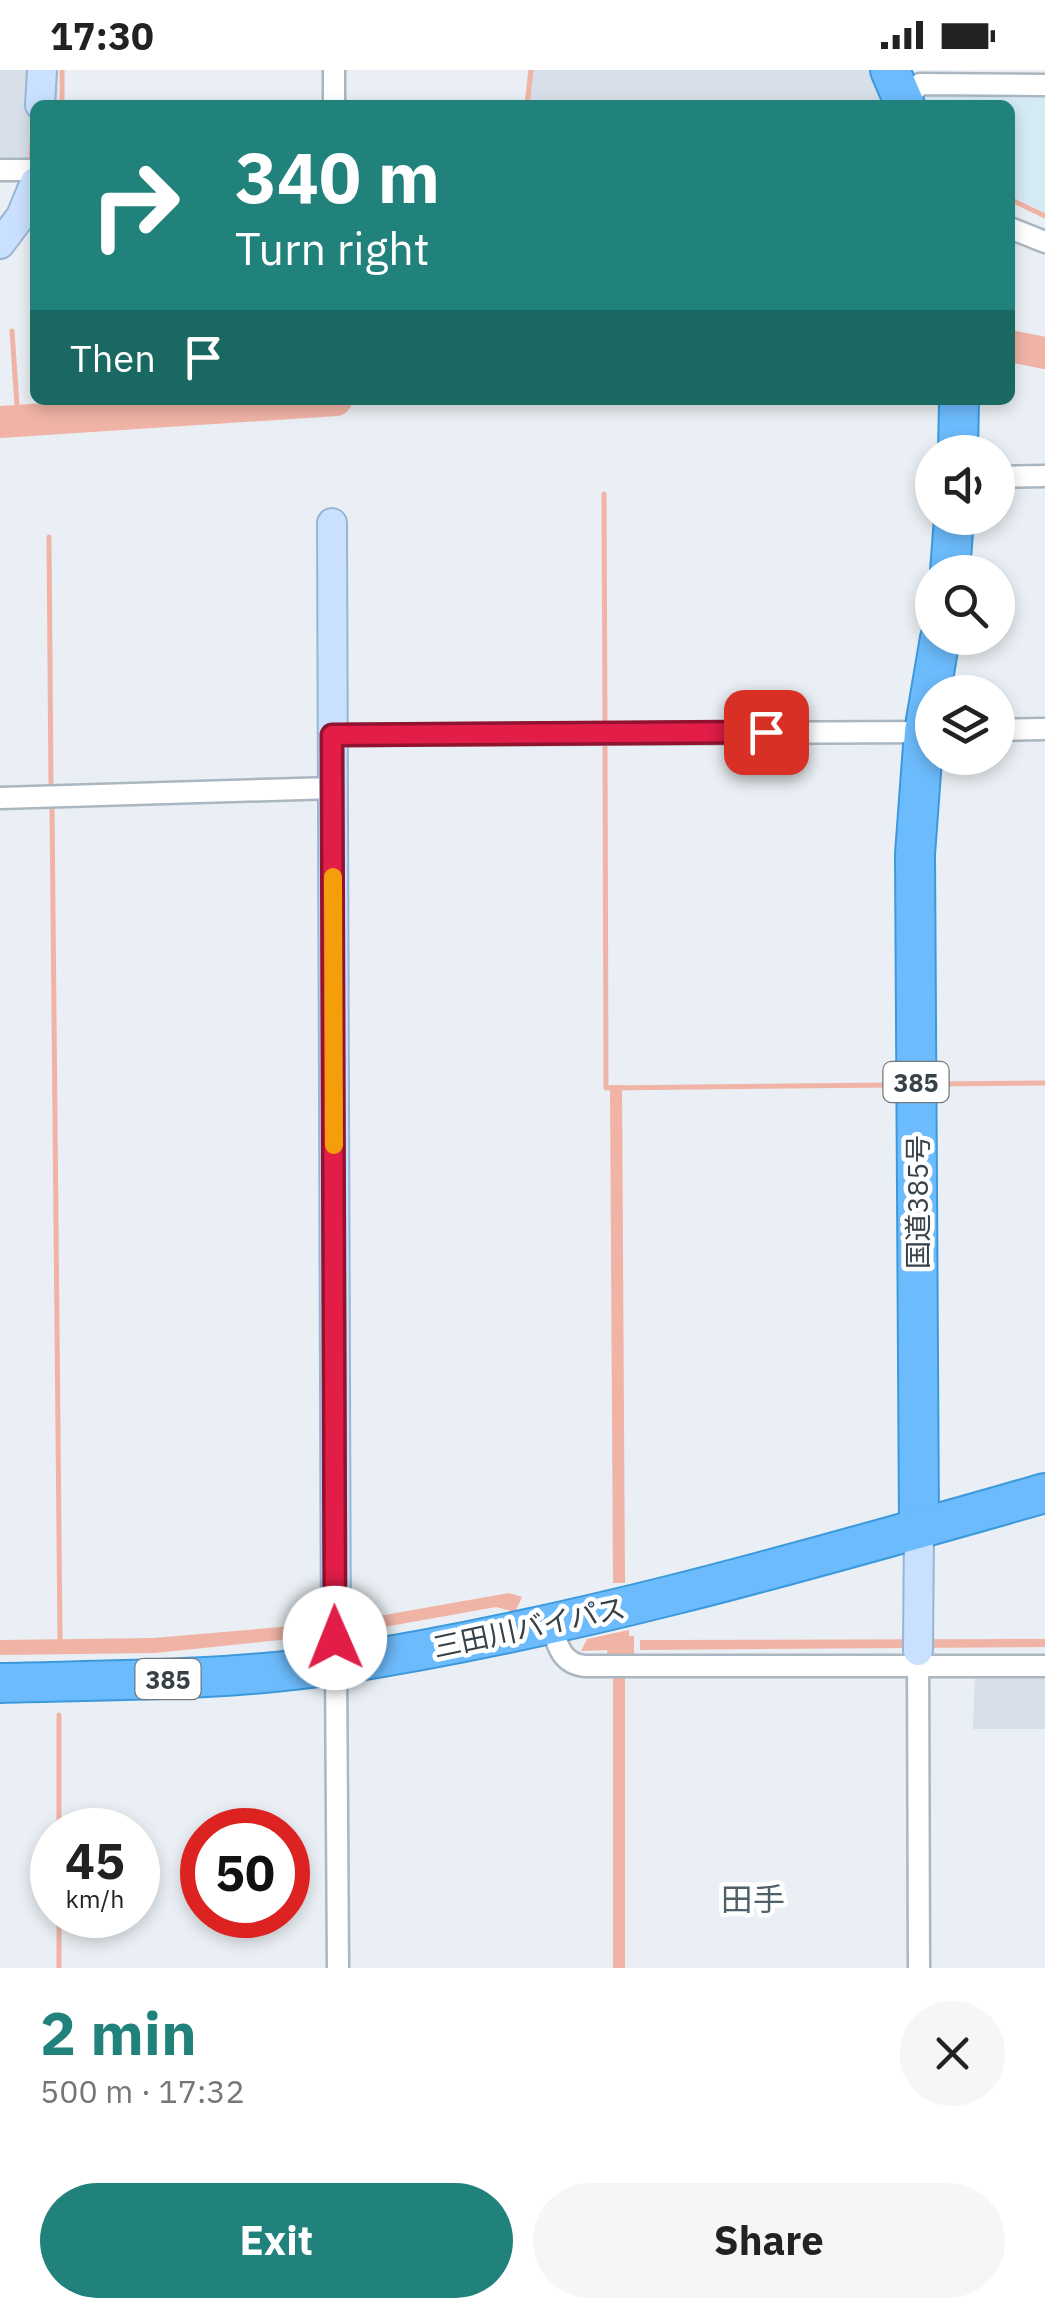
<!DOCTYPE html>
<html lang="en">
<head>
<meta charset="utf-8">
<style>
	:root { --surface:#fff; --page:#f6f6f6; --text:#222; --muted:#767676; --accent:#20827b }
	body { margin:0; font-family:"IBM Plex Sans","Noto Sans JP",sans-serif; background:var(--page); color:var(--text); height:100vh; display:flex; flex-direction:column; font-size:38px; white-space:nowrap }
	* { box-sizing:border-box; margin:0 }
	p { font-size:32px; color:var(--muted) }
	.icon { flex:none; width:55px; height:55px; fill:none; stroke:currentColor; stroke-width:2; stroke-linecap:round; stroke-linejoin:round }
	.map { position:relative; height:1898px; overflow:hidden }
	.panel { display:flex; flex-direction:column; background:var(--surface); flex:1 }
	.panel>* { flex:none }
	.top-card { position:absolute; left:30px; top:30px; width:985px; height:305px; border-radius:15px; box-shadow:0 5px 15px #0003; background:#20827b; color:#fff; overflow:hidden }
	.buttons { position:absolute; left:915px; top:365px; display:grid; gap:20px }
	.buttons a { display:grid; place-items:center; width:100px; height:100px; border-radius:50%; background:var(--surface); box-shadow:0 5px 15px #0003; font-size:50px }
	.speed { position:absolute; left:30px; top:1738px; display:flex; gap:20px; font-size:50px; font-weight:700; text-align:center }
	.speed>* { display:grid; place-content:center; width:130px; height:130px; border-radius:50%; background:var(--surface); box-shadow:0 5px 15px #0003; line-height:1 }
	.speed small { font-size:25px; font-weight:400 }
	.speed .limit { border:15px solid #d22; background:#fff; color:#111 }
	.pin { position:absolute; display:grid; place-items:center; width:85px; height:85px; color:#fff; margin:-42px; border-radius:20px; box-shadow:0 5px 15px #0006 }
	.me { position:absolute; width:110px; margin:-55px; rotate:359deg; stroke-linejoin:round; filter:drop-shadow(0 0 8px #0008) }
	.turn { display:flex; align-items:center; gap:35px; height:210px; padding:0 40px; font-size:45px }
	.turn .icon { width:130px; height:130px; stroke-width:2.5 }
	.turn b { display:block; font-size:70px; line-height:85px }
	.then { display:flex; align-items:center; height:95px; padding:0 40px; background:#0003; gap:20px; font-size:38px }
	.round { display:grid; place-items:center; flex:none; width:105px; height:105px; border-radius:52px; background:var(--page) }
	.summary { display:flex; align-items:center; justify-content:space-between; height:170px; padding:0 40px }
	h1 { font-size:60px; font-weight:700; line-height:75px; color:var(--accent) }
	.cta { display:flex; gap:20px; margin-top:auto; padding:20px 40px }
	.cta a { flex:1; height:115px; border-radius:60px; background:var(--accent); color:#fff; font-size:40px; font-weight:700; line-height:115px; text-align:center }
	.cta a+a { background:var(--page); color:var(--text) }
	.status { display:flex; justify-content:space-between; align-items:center; height:70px; padding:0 50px; background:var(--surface); direction:ltr }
	.status svg { height:28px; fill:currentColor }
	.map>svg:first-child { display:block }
	.residential { fill:#d7e0e8 }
	.commercial { fill:#d4eaf5 }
	.water { fill:#f0b4a6 }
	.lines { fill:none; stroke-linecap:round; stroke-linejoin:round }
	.stream { stroke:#f0b4a6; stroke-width:5 }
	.river { stroke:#f0b4a6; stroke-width:32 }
	.street-casing { stroke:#abb7c0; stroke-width:25 }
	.secondary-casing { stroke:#99b5d3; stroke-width:32 }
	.highway-casing { stroke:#3b99dc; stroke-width:42 }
	.street { stroke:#fff; stroke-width:20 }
	.secondary { stroke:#c9e1fe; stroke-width:28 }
	.highway { stroke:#6cbbfc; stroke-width:38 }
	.route-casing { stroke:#92132f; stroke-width:25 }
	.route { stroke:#e11d48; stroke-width:18 }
	.slow { stroke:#f59e0b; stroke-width:18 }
	.labels { text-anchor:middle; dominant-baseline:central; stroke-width:9; stroke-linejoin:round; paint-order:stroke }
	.shield { fill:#fff; stroke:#737a7f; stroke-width:2.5 }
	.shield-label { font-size:25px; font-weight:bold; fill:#374148 }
	.street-label { font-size:28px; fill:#374148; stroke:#fff }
	.quarter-label { font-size:32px; fill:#4e606a; stroke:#fff }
</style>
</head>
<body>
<div class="status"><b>17:30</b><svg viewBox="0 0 49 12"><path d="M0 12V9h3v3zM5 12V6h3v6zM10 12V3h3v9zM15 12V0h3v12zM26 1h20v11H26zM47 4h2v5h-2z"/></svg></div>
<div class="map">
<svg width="1045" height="1898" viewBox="0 0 1045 1898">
	<rect width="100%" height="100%" fill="#e9eff4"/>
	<g class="residential">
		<polygon points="0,0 58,0 58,35 35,35 35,108 0,107"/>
		<polygon points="528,0 872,0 887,35 525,35"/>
		<polygon points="975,1605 1045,1608 1045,1659 973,1659"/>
	</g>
	<polygon class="commercial" points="1045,17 1045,143 1010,125 1010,35 927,35 917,24"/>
	<g class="water">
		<polygon points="610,1015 622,1015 625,1513 613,1513"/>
		<polygon points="509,1523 522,1527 515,1542 496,1537 356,1562 350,1557 356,1550"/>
		<polygon points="316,1554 321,1559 318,1566 155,1583 0,1585 0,1570 153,1568"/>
		<polygon points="629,1560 629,1566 634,1566 634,1588 608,1588 607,1580 581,1581 587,1569"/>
		<polygon points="1045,1569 1045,1577 640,1580 640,1570"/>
		<rect x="613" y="1607" width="12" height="291"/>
	</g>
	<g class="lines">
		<g class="stream">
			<polyline points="62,35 62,0"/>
			<polyline points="527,35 531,0"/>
			<polyline points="31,91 34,44"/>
			<polyline points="1010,129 1045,146"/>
			<polyline points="12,261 18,351"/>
			<polyline points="604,424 605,655"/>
			<polyline points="49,467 51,719"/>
			<polyline points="605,672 606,1018 892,1015"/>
			<polyline points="52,736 60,1569"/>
			<polyline points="935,1014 1045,1013"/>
			<polyline points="59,1645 59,1760"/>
			<polyline points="59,1845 59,1898"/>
		</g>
		<g class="river">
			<polyline points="1010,276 1045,283"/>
			<polyline points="0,352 336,330"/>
		</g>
		<defs>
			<g id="street">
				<polyline points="334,0 334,35"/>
				<polyline points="902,35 920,14 1045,15"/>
				<polyline points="0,100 35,100"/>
				<polyline points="1010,158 1045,172"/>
				<polyline points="998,407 1045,406"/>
				<polyline points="998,660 1045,659"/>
				<polyline points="333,665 931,662"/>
				<polyline points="0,728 333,718"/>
				<path d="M553,1557C557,1577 563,1594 585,1596H1045"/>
				<polyline points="918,1583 919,1898"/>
				<polyline points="336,1595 338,1898"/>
			</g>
			<g id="secondary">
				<polyline points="40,35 42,0"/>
				<polyline points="0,174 21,146 35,112"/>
				<polyline points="332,453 336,1595"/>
				<polyline points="918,1581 919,1458"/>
			</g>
			<g id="highway">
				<polyline points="890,0 905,35"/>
				<polyline points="958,382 959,330"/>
				<polyline points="950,502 954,448"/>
				<polyline points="919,1458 915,784 924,662 940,568"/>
				<path d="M0,1613C113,1610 228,1611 340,1594C579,1557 812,1489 1045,1423"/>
			</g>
		</defs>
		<use href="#street" class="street-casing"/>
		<use href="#secondary" class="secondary-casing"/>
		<use href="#highway" class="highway-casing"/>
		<use href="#street" class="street"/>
		<use href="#secondary" class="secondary"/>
		<use href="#highway" class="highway"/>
	</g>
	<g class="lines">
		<defs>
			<polyline id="route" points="335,1568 332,665 766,662"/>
		</defs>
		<use href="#route" class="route-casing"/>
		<use href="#route" class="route"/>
		<polyline class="slow" points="333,807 334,1075"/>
	</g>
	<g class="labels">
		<g class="shield">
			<rect x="883.5" y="992" width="65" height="40" rx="8"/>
			<rect x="135.5" y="1589" width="65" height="40" rx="8"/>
		</g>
		<g class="shield-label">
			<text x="916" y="1012">385</text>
			<text x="168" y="1609">385</text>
		</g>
		<g class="street-label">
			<text transform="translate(917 1132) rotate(-90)">国道385号</text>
			<text transform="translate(529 1557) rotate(-12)">三田川バイパス</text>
		</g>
		<g class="quarter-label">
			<text x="753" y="1829">田手</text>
		</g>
	</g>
</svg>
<div class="buttons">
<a><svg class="icon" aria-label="sound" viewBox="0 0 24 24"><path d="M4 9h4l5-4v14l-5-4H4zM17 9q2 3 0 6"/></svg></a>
<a><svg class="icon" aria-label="search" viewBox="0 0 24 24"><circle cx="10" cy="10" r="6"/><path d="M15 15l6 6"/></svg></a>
<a><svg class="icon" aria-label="layers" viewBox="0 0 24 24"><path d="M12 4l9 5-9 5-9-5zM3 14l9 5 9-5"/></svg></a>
</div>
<div class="speed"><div>45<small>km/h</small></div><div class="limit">50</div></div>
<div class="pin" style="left:766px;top:662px;background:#d93025"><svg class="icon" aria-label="arrive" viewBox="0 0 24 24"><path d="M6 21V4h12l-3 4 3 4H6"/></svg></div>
<svg class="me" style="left:335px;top:1568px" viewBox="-20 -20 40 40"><circle r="19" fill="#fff"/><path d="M0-13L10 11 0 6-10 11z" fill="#e11d48"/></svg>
<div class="top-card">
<div class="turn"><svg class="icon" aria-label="right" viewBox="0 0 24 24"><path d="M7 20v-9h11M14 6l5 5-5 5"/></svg><div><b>340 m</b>Turn right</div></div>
<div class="then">Then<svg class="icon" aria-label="arrive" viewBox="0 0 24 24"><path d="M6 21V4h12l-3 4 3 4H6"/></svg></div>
</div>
</div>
<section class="panel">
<div class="summary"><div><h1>2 min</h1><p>500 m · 17:32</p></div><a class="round"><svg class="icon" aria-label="close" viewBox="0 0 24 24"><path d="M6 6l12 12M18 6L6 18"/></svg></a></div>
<div class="cta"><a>Exit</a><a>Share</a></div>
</section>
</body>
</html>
